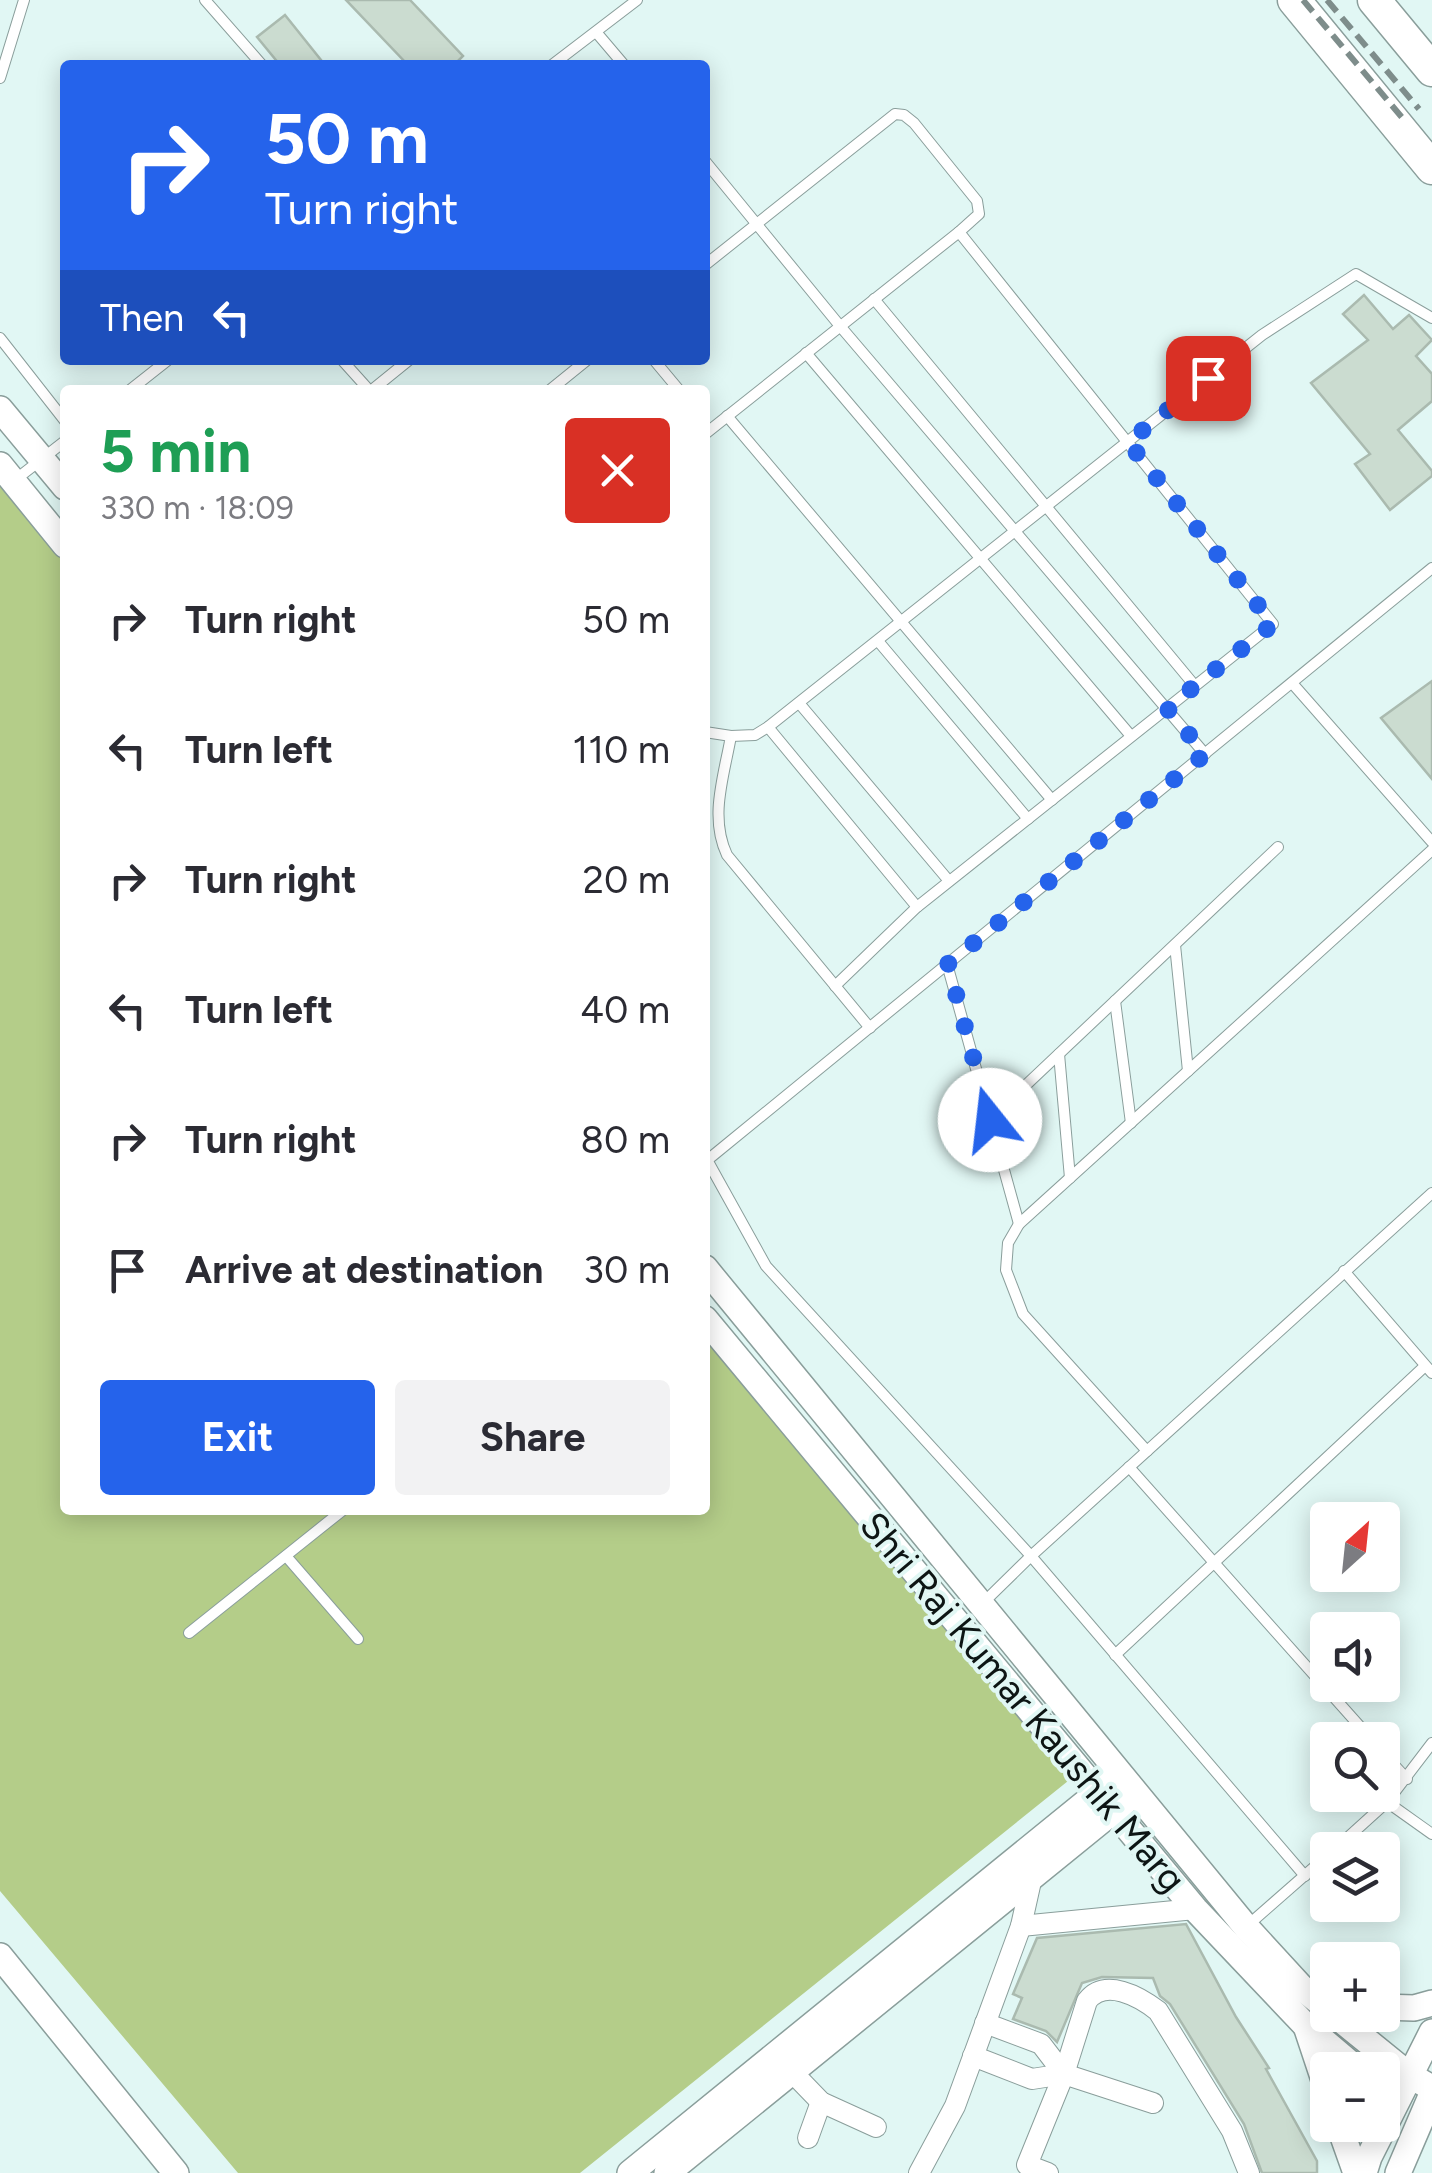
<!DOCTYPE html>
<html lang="en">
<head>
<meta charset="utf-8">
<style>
	:root { --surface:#fff; --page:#f2f2f3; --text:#2b2b33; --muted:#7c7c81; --accent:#2563eb }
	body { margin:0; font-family:Figtree,sans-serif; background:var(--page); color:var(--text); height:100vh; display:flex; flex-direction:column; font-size:38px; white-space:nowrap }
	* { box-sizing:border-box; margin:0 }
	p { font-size:32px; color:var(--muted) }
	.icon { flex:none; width:55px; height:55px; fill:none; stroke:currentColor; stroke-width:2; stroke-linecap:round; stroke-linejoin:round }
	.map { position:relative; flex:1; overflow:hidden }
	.sheet { position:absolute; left:60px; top:385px; width:650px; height:1130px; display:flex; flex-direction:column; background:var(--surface); border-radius:10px; box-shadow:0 5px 25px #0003 }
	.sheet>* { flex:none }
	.top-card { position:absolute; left:60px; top:60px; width:650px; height:305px; border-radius:10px; box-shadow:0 5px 25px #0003; background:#2563eb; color:#fff; overflow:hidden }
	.needle { width:65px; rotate:27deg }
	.buttons { position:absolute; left:1310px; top:1502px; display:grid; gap:20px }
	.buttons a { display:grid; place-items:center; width:90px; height:90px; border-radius:10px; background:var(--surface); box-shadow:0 5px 25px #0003; font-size:50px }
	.pin { position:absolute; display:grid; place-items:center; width:85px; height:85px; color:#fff; margin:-42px; border-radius:20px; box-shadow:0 5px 15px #0006 }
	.me { position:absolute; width:110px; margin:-55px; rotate:344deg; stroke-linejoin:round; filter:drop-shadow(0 0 8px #0008) }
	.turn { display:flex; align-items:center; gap:35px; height:210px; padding:0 40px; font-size:45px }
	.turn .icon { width:130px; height:130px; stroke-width:2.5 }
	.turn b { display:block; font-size:70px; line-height:85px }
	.then { display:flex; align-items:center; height:95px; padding:0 40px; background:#0003; gap:20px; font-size:38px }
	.round { display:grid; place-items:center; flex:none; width:105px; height:105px; border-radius:10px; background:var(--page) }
	.summary { display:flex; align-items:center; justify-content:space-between; height:170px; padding:0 40px }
	h1 { font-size:60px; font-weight:700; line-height:75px; color:#1e9e55 }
	.primary-button { display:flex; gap:20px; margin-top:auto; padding:20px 40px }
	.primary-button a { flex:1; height:115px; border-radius:10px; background:var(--accent); color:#fff; font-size:40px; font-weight:700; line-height:115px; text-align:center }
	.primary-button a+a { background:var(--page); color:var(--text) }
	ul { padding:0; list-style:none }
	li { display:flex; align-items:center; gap:30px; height:130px; padding:0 40px }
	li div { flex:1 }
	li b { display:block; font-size:38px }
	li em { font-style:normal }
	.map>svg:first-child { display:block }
	.green { fill:#b4cd89 }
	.building { fill:#cbdcd0; stroke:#aabaaf; stroke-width:2.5 }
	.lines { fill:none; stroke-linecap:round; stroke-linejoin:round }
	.service-casing { stroke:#8a9e9b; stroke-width:12 }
	.minor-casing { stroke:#8a9e9b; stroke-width:22 }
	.tertiary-casing { stroke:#8a9e9b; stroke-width:28 }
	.primary-casing { stroke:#8a9e9b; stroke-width:35 }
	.service { stroke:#fff; stroke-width:10 }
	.minor { stroke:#fff; stroke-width:20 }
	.tertiary { stroke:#fff; stroke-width:25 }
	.primary { stroke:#fff; stroke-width:32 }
	.rail { stroke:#7e8d8b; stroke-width:6; stroke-dasharray:15 8; stroke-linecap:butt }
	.route { stroke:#2563eb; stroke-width:18; stroke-dasharray:0 32.4 }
	.labels { text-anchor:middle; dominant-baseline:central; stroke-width:8; stroke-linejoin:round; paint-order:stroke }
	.street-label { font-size:38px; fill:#0d1514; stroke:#e1f7f4 }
</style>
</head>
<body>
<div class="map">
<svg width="1432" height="2173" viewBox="0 0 1432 2173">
	<rect width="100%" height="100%" fill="#e1f7f4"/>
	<polygon class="green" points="0,468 65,547 65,1510 705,1510 705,1328 1073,1777 580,2173 238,2173 0,1891"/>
	<g class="building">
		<polygon points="346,0 410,0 463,56 454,65 408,65"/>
		<polygon points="285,15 325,65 280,65 257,37"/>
		<polygon points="1364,295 1393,329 1409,315 1432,340 1416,356 1432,374 1432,401 1398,430 1432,471 1432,476 1390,510 1355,464 1370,454 1311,383 1368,340 1343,314"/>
		<polygon points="1432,681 1432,779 1381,718"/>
		<polygon points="1186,1924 1236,2017 1269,2068 1266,2069 1317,2161 1317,2173 1262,2173 1244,2124 1170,2004 1160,1996 1153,1978 1102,1977 1082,1983 1057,2042 1046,2031 1013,2019 1022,1998 1013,1994 1037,1938"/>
	</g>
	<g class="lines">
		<defs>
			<g id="service">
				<polyline points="205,0 262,65"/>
				<polyline points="596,32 624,65"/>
				<polyline points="552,65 637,0"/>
				<polyline points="0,78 24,0"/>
				<polyline points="705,161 840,326 1205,754"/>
				<polyline points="705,265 895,114 904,115 914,123 977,201 979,214 959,232"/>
				<polyline points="874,299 1195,686"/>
				<polyline points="0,338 65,421"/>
				<polyline points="806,353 1131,736"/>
				<polyline points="342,360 369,390"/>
				<polyline points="654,360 679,390"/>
				<polyline points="130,390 168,360"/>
				<polyline points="372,390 409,360"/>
				<polyline points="550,390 587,360"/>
				<polyline points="727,416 1052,800"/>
				<polyline points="705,434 959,232 1273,624 917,907 835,986"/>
				<polyline points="15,480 65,441"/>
				<polyline points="878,641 1028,819"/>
				<polyline points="1292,683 1432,842"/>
				<polyline points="799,703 949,881"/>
				<polyline points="768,727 917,907"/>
				<path d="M705,732L731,736C724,776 709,817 727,855L870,1028"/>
				<polyline points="731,736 755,735 768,727 1262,335 1356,274 1432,318"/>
				<polyline points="1175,945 1188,1071"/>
				<polyline points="947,964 1019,1224"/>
				<polyline points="1115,1001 1131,1123"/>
				<polyline points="1059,1054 1070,1178"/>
				<polyline points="990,1119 1278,847"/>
				<polyline points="706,1158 766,1266 1031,1556 1305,1876"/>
				<polyline points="705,1162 1432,568"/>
				<polyline points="1344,1271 1432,1373"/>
				<polyline points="1147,1451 1023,1314 1006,1270 1008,1243 1019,1224 1432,850"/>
				<polyline points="1129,1467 1372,1740"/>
				<polyline points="286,1556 358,1639"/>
				<polyline points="982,1604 1031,1556 1432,1193"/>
				<polyline points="189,1633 343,1510"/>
				<polyline points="1115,1655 1425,1366"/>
				<polyline points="1382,1752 1407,1779"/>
				<polyline points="1387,1802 1432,1834"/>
				<polyline points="1334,1850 1387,1802 1432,1743"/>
				<polyline points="1247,1926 1328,1855"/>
			</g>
			<g id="minor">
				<polyline points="1021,1926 1195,1909"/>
				<polyline points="973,2056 1032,2079 1064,2074 1041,2044 985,2023"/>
				<polyline points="792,2072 821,2102 876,2127"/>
				<path d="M1064,2074L1087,2001C1105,1977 1140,1997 1158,2011L1232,2131L1249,2173"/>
				<polyline points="808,2138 821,2102"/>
				<polyline points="919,2173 955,2106 1021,1926 1033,1872"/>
				<polyline points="1048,2173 1027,2165 1064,2074 1153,2103"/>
			</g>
			<g id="tertiary">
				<polyline points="0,409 65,487"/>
				<polyline points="0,465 65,545"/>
				<polyline points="705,1268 1246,1927 1301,1987 1328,2009"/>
				<polyline points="705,1319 1195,1909 1306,2026 1358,2070"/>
				<polyline points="0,1956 176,2173"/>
				<polyline points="1382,2007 1414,2008 1432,2003"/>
				<polyline points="1335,2015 1409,2075 1432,2088"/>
				<polyline points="1306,2026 1328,2092"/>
				<polyline points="1339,2125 1356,2173"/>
				<polyline points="630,2173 1111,1782"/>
				<polyline points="667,2173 1128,1799"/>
				<polyline points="1364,2173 1369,2157 1432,2032"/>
				<polyline points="1398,2173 1432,2094"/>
			</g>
			<g id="primary">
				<polyline points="1294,0 1432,168"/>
				<polyline points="1374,0 1432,70"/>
			</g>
		</defs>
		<use href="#service" class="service-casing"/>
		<use href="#minor" class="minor-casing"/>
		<use href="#tertiary" class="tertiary-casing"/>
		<use href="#primary" class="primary-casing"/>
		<use href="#service" class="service"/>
		<use href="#minor" class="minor"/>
		<use href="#tertiary" class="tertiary"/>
		<use href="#primary" class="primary"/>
		<g class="rail">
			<polyline points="1303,0 1405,121"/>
			<polyline points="1327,0 1419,109"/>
		</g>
	</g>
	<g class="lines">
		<polyline class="route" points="990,1120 948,964 1205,754 1167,708 1273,624 1128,442 1208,378"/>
	</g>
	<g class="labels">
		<g class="street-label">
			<text transform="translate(1023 1702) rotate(50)">Shri Raj Kumar Kaushik Marg</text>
		</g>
	</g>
</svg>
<div class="buttons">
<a><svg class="needle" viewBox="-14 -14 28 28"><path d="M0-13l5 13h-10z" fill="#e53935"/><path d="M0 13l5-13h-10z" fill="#7c7c81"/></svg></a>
<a><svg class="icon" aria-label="sound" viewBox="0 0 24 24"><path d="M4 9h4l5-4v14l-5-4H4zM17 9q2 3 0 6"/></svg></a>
<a><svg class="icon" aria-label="search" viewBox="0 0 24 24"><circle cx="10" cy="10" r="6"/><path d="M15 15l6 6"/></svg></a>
<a><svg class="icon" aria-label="layers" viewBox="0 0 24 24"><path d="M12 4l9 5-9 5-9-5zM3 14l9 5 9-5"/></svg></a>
<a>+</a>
<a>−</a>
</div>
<div class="pin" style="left:1208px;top:378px;background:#d93025"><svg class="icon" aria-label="arrive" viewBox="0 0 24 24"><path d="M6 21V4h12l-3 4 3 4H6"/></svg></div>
<svg class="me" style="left:990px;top:1120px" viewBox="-20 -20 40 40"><circle r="19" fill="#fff"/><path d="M0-13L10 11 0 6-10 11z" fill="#2563eb"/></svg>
<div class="top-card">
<div class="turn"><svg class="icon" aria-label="right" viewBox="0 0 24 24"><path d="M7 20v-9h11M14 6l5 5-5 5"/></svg><div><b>50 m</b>Turn right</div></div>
<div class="then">Then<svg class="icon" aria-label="left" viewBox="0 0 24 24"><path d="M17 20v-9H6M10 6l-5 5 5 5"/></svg></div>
</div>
<section class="sheet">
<div class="summary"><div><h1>5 min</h1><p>330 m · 18:09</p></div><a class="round" style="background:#d93025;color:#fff"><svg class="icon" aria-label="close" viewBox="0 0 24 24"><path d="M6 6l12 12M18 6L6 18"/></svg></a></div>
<ul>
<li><svg class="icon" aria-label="right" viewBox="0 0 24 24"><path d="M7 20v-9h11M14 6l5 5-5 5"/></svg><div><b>Turn right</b></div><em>50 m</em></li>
<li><svg class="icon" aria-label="left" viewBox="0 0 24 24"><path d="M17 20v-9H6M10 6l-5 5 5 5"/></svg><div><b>Turn left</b></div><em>110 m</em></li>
<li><svg class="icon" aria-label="right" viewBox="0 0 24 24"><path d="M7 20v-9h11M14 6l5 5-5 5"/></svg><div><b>Turn right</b></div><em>20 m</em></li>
<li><svg class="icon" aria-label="left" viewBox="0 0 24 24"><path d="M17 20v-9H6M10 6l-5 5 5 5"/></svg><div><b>Turn left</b></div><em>40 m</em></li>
<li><svg class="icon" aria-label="right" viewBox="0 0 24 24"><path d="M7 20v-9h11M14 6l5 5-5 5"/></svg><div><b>Turn right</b></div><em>80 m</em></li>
<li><svg class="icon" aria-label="arrive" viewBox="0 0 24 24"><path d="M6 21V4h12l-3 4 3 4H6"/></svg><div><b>Arrive at destination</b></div><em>30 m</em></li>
</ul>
<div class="primary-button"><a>Exit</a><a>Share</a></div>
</section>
</div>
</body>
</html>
